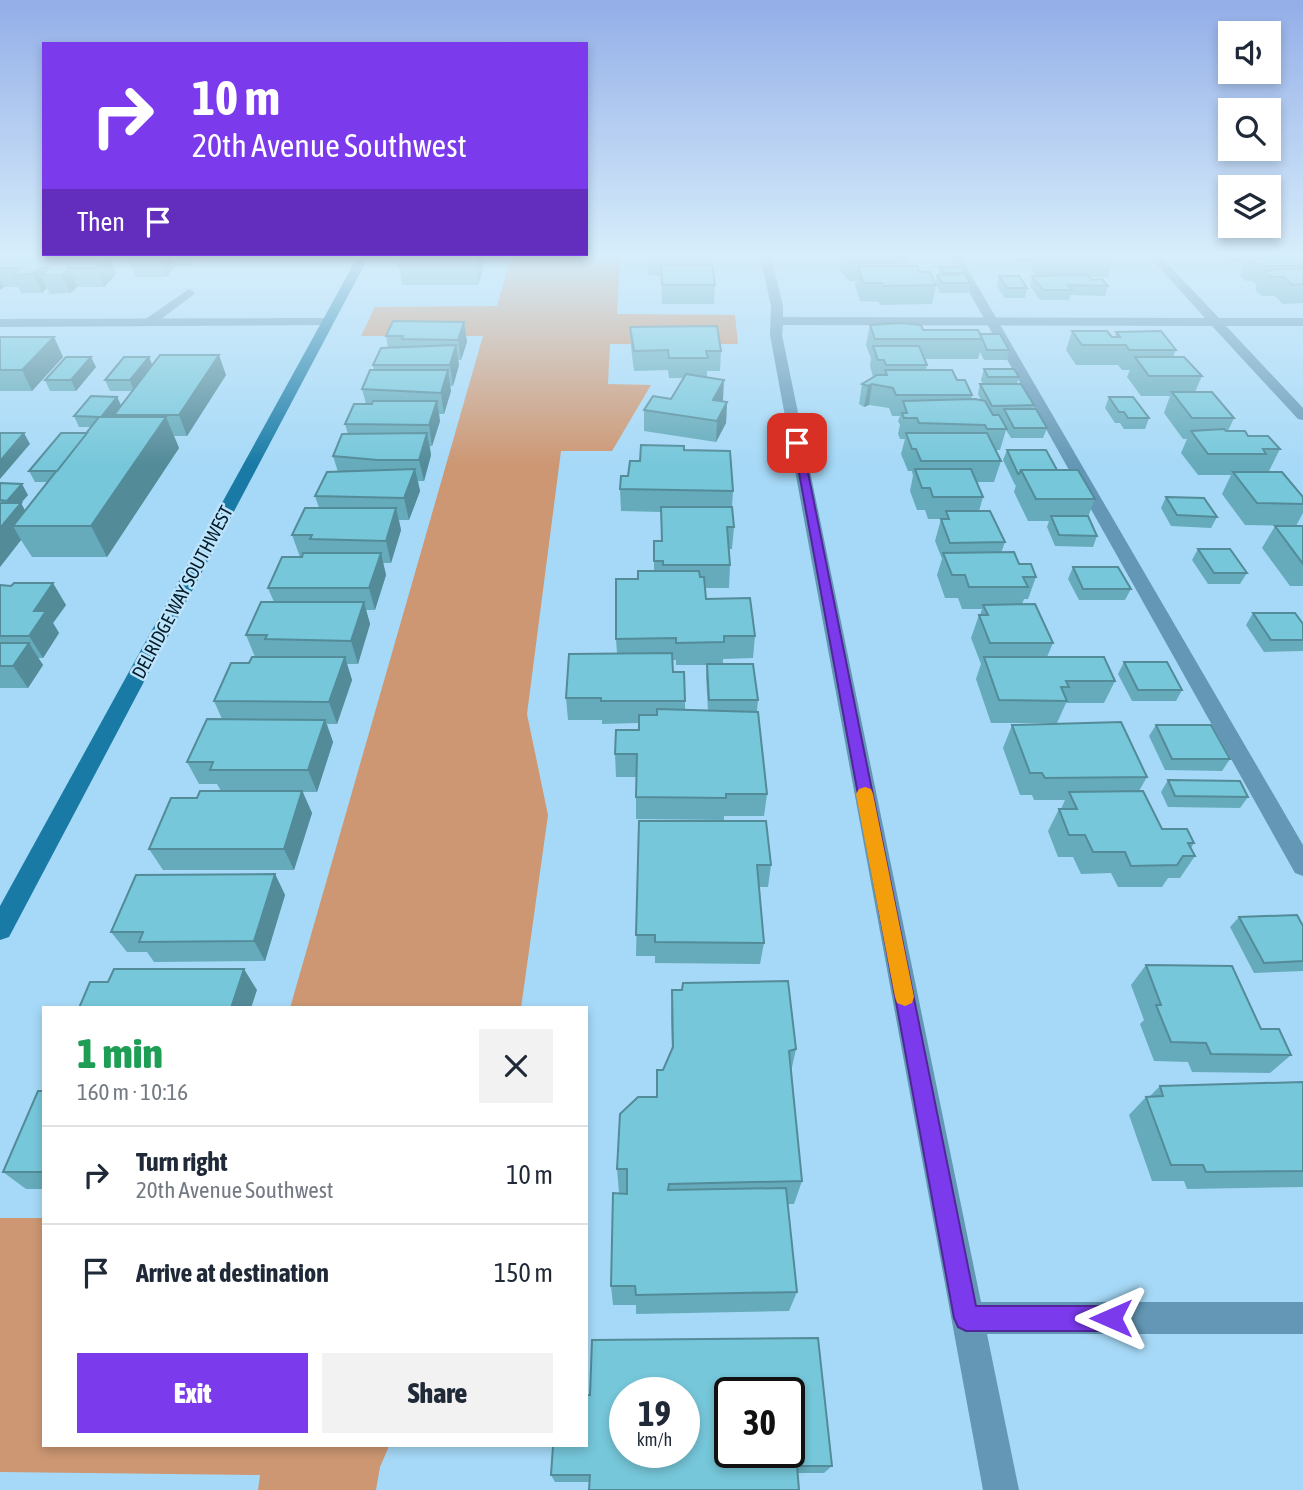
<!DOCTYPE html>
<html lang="en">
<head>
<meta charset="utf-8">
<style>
	:root { --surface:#fff; --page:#f2f2f3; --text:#1f2937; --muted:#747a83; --line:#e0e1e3; --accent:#7c3aed }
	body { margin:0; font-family:"Asap Condensed",sans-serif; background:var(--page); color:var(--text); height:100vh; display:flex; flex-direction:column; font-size:26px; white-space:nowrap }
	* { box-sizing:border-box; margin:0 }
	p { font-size:23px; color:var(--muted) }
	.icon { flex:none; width:38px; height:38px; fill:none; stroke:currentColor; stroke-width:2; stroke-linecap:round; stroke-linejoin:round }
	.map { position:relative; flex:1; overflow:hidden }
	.side { position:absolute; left:42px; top:1006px; width:546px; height:441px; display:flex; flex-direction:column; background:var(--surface); border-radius:0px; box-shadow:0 4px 10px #0003 }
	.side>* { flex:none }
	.hud { position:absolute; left:42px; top:42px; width:546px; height:214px; border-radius:0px; box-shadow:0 4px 10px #0003; background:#7c3aed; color:#fff; overflow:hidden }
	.tools { position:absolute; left:1218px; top:21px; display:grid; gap:14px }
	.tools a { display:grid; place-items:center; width:63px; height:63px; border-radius:0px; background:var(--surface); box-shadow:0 4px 10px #0003; font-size:35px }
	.speed { position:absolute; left:609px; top:1377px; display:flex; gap:14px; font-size:35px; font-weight:700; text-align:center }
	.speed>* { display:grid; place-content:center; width:91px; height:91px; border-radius:50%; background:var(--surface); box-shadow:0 4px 10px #0003; line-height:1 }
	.speed small { font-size:18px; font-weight:400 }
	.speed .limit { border:4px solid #111; border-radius:10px; background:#fff; color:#111 }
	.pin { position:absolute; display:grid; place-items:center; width:60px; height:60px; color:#fff; margin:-30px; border-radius:14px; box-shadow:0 4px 10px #0006 }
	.me { position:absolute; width:77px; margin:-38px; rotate:270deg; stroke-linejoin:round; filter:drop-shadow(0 0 5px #0008) }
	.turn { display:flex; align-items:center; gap:24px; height:147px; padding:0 35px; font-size:32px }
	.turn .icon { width:91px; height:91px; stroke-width:2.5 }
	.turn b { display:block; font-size:49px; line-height:60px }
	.then { display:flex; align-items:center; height:66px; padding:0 35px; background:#0003; gap:14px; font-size:26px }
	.round { display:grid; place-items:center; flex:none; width:74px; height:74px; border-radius:0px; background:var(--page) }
	.headline { display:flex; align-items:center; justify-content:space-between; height:119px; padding:0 35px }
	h1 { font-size:42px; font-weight:800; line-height:52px; color:#1e9e55 }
	.cta { display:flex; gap:14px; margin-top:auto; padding:14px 35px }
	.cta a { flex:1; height:80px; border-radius:0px; background:var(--accent); color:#fff; font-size:28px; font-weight:800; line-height:80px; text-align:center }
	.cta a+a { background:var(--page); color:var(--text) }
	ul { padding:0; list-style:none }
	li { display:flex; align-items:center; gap:21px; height:98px; padding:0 35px; border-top:2px solid var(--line) }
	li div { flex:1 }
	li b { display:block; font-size:26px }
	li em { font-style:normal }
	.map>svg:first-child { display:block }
	.green { fill:#cd9773 }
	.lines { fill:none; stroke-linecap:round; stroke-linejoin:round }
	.lane { fill:#6397b5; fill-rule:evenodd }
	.street { fill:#6397b5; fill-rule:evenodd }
	.secondary { fill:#187aa5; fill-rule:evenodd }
	.wall { fill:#65abbb; fill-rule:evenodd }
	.shaded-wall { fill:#538b99 }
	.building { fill:#76c7da; stroke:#538b99; stroke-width:2; fill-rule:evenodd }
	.route { fill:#7c3aed; stroke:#51269a; stroke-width:2 }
	.slow { fill:#f59e0b }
	.labels { text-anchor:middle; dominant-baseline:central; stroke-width:5; stroke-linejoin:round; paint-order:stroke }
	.street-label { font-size:19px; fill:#021c2a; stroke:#bee4fb }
</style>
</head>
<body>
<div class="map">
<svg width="1303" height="1490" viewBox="0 0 1303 1490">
	<rect width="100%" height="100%" fill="#a6d9f7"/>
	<g class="green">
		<polygon points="511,256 620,256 617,314 735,315 738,344 610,344 608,384 651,385 612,451 561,451 527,714 548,815 521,1008 290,1008 483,336 361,336 375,307 497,306"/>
		<polygon points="0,1218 44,1218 44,1446 389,1446 380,1467 376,1490 258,1490 260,1475 0,1472"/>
	</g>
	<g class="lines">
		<g class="lane">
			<polygon points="949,256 960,256 1303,845 1303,876 1295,873"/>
			<polygon points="189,289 195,293 193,295 152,326 144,326 144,320"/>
		</g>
		<g class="street">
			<polygon points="760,256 771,256 783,306 783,317 1205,318 1149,256 1160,256 1219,318 1303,318 1303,326 1226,326 1303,408 1303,420 1298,419 1212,326 783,325 782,335 981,1302 1303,1302 1303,1334 987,1334 1019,1490 983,1490 770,335 771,306"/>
			<polygon points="328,318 332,319 332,325 0,327 0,319"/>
		</g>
		<polygon class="secondary" points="358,256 369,256 9,937 0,940 0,906"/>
	</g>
	<g class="wall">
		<polygon points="0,256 109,256 116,274 104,287 77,287 70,293 50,294 47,288 42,293 21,293 18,287 4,287 0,290"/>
		<polygon points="128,256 193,256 194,260 189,266 175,266 166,277 135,277 128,259"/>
		<polygon points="403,256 487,256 484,264 482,264 483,270 478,285 402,285 399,266"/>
		<polygon points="648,256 711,256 711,265 715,285 714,304 662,304 661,276 648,275"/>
		<polygon points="842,256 908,256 907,266 919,272 935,284 940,267 965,273 965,275 970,283 968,293 940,293 936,285 932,304 880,305 879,302 860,301 855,285 856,281 849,281 840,270"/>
		<polygon points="1013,256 1112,256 1114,258 1108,277 1088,277 1091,280 1108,286 1105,296 1071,295 1069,300 1040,300 1030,286 1032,276 1036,276 1032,270 1033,263 1017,262"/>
		<polygon points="1221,256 1303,256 1303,303 1283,304 1275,296 1262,296 1255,290 1257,285 1252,281 1246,281 1240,276 1244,262 1227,262"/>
		<polygon points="999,276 1027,288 1025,298 1005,298 997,286"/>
		<polygon points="464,322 467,342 461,360 458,360 459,365 453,386 450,386 451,391 444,414 439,414 440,421 432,446 430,446 431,455 424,481 418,481 420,491 409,520 399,520 401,530 391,563 383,563 386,575 375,610 366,610 370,624 358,664 347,664 352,680 337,724 327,724 333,742 317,792 303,792 312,813 294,870 163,870 149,849 197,798 221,791 217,784 199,784 187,762 222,719 214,701 255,657 246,635 274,602 268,588 300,557 292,535 319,508 315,496 338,472 333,456 348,434 345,424 366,404 362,389 374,370 373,365 388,348 386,336"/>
		<polygon points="870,325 980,334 1009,350 1007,360 984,360 980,352 978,359 925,359 927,365 926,370 957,380 972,395 971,399 981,400 978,394 980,384 983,384 981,380 984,369 1019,377 1017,384 1034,405 1033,409 1047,428 1043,438 1011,438 1006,430 1000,450 996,450 1001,461 994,482 977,482 983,497 979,511 1005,542 1001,553 1036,577 1028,599 1024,599 1022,604 1053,643 1047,657 1115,681 1104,703 1066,703 1057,723 991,723 976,679 981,664 971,638 979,615 980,615 982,609 962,609 958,598 945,598 937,575 942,559 935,541 941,519 944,519 928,519 925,510 917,510 910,491 913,476 912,471 908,471 901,454 905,439 900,439 898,434 900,425 898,421 900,416 892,416 889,408 869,405 864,407 859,404 862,384 873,377 870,366 871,358 866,345"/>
		<polygon points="630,327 721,351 720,371 707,371 707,377 723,400 722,401 727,402 726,423 716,442 644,431 644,410 671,399 683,378 669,378 668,370 634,371 631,347"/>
		<polygon points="1072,331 1112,337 1115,337 1116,332 1176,350 1173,357 1202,376 1195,392 1234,418 1228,431 1248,436 1280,449 1269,471 1258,471 1257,472 1303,497 1303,513 1296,526 1245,525 1222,494 1231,475 1198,475 1181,453 1187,439 1183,439 1164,413 1170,396 1141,396 1127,377 1130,370 1122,370 1118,365 1076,365 1066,350"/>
		<polygon points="0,337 54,337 63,357 32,391 0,391"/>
		<polygon points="149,357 152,365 226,375 187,436 174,436 179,448 107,557 32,557 21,540 0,567 0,483 28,495 21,503 25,511 48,482 35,482 29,471 87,433 92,427 79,427 74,416 117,397 121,406 132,391 110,391 105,380"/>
		<polygon points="96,367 76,391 50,391 45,380"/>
		<polygon points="1109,397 1149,418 1145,429 1124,429 1120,423 1115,423 1105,408"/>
		<path d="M684,450L733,491L732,507L734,527L732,549H729L730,565L729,588H705L706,599L755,636L753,658L723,659V664L758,700L757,711H735L767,794L764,816H724V820L636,819V777H616L615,754L639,730V723L602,724V720H568L566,698L617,653L616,639L638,579L654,571V541H661V512L621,511L620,489L628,476L640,461ZM673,660H676V665H707L706,676L708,711L685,710V701L673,672Z"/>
		<polygon points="1007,450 1057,470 1095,499 1088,517 1097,536 1093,547 1055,546 1047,527 1049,521 1028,521 1014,492 1016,485 1015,485 1003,460"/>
		<polygon points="1166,497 1217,517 1211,528 1171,526 1161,508"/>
		<polygon points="1275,526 1303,526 1303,586 1290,586 1262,548"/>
		<polygon points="1198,549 1247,573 1240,584 1208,584 1192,560"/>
		<polygon points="1073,567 1131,589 1125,600 1079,600 1068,579"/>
		<polygon points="0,585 66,605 53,623 59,633 43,658 38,658 43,665 28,688 0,688"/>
		<polygon points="1253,613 1303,624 1303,651 1264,652 1246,625"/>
		<polygon points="1124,662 1182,690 1176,701 1132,701 1118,674"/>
		<polygon points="1012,725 1147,777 1139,791 1162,829 1194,843 1191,848 1195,856 1180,878 1168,878 1162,887 1118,887 1111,873 1081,874 1073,857 1058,857 1048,831 1059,809 1061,809 1065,800 1034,800 1032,795 1020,795 1003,748"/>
		<polygon points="1156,725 1230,759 1222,771 1165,770 1149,736"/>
		<polygon points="1168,780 1248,797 1240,808 1168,807 1161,792"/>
		<polygon points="639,821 771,865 768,887 759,887 764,943 760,964 655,963 655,956 636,956"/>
		<polygon points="275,874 285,895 265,961 154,962 147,952 127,952 111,932"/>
		<polygon points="1239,917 1303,926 1303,971 1254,973 1230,927"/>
		<polygon points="1146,965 1261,1029 1291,1055 1270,1073 1192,1072 1188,1062 1154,1061 1140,1024 1144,1020 1131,985"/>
		<polygon points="672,990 796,1049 791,1072 802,1181 794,1204 788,1204 797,1292 789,1311 636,1314 636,1305 613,1305 611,1286 627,1194 627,1193 619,1193 617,1169 657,1097 663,1070 672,1051 671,1018"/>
		<polygon points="1303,1082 1303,1187 1187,1189 1184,1181 1152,1181 1129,1115 1146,1097 1149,1097 1160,1086"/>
		<polygon points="44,1091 44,1189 26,1189 3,1172"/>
		<polygon points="590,1395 832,1466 824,1473 798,1473 589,1482 555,1482 551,1475"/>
	</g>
	<g class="shaded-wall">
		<polygon points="107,256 109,256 116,274 104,287 96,268"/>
		<polygon points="162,256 172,256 175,266 166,277 160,259"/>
		<polygon points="186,256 193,256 194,260 189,266"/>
		<polygon points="479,256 481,256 483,270 478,285 476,266"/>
		<polygon points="40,268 44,275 41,275 47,288 42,293 33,274"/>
		<polygon points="69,268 77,287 70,293 62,275"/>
		<polygon points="0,279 4,287 0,290"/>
		<polygon points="464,322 467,342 461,360 458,340"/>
		<polygon points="54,337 63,357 32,391 22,370"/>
		<polygon points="456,345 459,365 453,386 450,365"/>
		<polygon points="219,355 226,375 187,436 179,415"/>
		<polygon points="91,357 96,367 76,391 71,380"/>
		<polygon points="149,357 153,367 134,391 130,380"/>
		<polygon points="448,370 451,391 444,414 441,393"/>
		<polygon points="724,380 723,400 712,421 713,400"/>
		<polygon points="872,384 869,405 864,407 868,386"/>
		<polygon points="117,397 122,407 114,415 114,417 106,427 101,417"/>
		<polygon points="437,401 440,421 432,446 429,425"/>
		<polygon points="727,402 726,423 716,442 717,421"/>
		<polygon points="166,417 179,448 107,557 91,526"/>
		<polygon points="24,433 30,444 0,479 0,461"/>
		<polygon points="427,433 431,455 424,481 419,460"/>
		<polygon points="415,469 420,491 409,520 404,498"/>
		<polygon points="22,484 28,495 21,503 33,525 13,526 21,540 0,567 0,528 14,512 7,501"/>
		<polygon points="396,508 401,530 391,563 386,541"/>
		<polygon points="381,553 386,575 375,610 369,588"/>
		<polygon points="53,583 66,605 53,623 59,633 43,658 29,636 34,611"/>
		<polygon points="364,602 370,624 358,664 351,641"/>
		<polygon points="29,643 43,665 28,688 13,666"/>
		<polygon points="345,657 352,680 337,724 329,702"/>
		<polygon points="325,720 333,742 317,792 308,770"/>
		<polygon points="302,791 312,813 294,870 284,849"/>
		<polygon points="275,874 285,895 265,961 254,941"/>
		<polygon points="244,969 257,990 251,1008 231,1008"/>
	</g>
	<g class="building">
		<polygon points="0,256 107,256 96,268 69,268 62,275 41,275 49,268 40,268 33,274 13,275 19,268 0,268"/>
		<polygon points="130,256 162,256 160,259 128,259"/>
		<polygon points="403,256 479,256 476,266 399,266"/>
		<polygon points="648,256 684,256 684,258 648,257"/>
		<polygon points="846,256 908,256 909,257 895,257 897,262 852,262"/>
		<polygon points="1040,256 1112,256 1114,258 1041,258"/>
		<polygon points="1253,256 1303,256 1303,266 1264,266 1260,263 1254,263 1247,257 1254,257"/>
		<polygon points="661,265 712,265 715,285 662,285"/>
		<polygon points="858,266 917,266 919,272 930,272 936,285 883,286 882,283 863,283"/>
		<polygon points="940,267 961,267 965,273 943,273"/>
		<polygon points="1269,269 1303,269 1303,284 1292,285 1284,277 1271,277 1264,271 1271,271"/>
		<polygon points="965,274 970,283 942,283 937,275"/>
		<polygon points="1088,275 1091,280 1102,279 1108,286 1068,285 1072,290 1043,290 1032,276"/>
		<polygon points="999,276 1019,276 1027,288 1007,288"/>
		<polygon points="393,321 464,322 458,340 402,339 403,336 386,336"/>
		<polygon points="900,323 921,325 923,330 978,330 983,339 875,339 870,325"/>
		<polygon points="717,326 721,351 706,351 708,358 669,358 668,350 634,351 630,327"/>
		<polygon points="1072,331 1107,331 1112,337 1120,337 1116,332 1161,331 1176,350 1129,350 1126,345 1082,345"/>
		<polygon points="980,334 1000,334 1009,350 987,350"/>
		<polygon points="0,337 54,337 22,370 0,370"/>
		<polygon points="456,345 450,365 373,365 381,348"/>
		<polygon points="873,346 919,346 927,365 886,365 884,360 878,360"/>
		<polygon points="160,355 219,355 179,415 114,415"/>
		<polygon points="66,357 91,357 71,380 45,380"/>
		<polygon points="124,357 149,357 130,380 105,380"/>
		<polygon points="1135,357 1184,357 1202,376 1149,376"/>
		<polygon points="984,369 1014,369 1019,377 988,377"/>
		<polygon points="370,370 448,370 441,393 362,389"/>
		<polygon points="885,370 952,370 957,380 965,380 972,395 896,395 893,388 872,384 868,386 862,384 877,375 887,375"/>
		<polygon points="686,374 724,380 713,400 727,402 717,421 644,410 653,396 671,399"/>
		<polygon points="980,384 1021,384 1034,405 992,406"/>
		<polygon points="1172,392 1212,392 1234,418 1192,418"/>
		<polygon points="91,396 117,397 101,417 74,416"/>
		<polygon points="1109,397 1133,397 1149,418 1128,418 1124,412 1119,412"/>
		<polygon points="975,399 985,401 993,415 999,415 1007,429 987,429 985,425 919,423 917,418 904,418 902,413 907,413 903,401"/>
		<polygon points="373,401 437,401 429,425 345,424 354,404 372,404"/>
		<polygon points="1004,409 1036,409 1047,428 1014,428"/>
		<polygon points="99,417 166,417 91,526 13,526"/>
		<polygon points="1224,429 1226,431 1245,431 1248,436 1268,436 1280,449 1263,449 1266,454 1208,454 1191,431"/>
		<polygon points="0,433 24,433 0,461"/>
		<polygon points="61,433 87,433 57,471 29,471"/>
		<polygon points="427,433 419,460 378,460 333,456 342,434"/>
		<polygon points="906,433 987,433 1001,461 921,461 916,449 912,449"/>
		<polygon points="641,445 684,446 684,450 730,451 733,491 620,489 621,476 628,476 630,461 640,461"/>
		<polygon points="1007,450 1046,450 1057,470 1021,470 1019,474 1018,474"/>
		<polygon points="415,469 404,498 315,496 327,472"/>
		<polygon points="915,469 971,469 983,497 933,497 930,488 922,488"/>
		<polygon points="1021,470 1078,470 1095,499 1036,499"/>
		<polygon points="1233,472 1282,472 1303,497 1303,504 1257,503"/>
		<polygon points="0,483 22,484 7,501 0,500"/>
		<polygon points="1166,497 1204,498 1217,517 1177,515"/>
		<polygon points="0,503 21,503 0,528"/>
		<polygon points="661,507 732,507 734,527 727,527 730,565 663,565 663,561 654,561 654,541 662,541"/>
		<polygon points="305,508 396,508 386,541 310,539 312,535 292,535"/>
		<polygon points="946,511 990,511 1005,542 950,543 941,519 949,519"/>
		<polygon points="1051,516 1088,516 1097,536 1059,535"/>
		<polygon points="1275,526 1303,526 1303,564"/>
		<polygon points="1198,549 1230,549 1247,573 1214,573"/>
		<polygon points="1014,552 1019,564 1031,564 1036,577 1023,577 1028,587 969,587 965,575 952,575 943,553"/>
		<polygon points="303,553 381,553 369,588 268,588 282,557 302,557"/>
		<polygon points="1073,567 1118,567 1131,589 1083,589"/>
		<polygon points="638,571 699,571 700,577 704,577 706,599 750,598 755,636 724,636 724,642 676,643 676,638 616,639 616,579 638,579"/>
		<polygon points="14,583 53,583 34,611 46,611 29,636 0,636 0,585 11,586"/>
		<polygon points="261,602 364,602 351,641 265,639 267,635 246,635"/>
		<polygon points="1035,604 1053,643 990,643 979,615 988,615 983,605"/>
		<polygon points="1253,613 1295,613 1303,624 1303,640 1271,640"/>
		<polygon points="0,643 29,643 13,666 0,666"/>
		<polygon points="672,653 673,672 684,672 685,701 601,701 601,698 566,698 569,654"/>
		<polygon points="252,657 345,657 329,702 214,701 231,663 249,663"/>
		<polygon points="984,657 1104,657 1115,681 1066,681 1069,687 1061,687 1067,701 999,700"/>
		<polygon points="1124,662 1167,662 1182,690 1138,690"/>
		<polygon points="707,664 753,664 758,700 709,700"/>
		<polygon points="657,709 758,712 767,794 726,794 726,798 636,797 637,754 615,754 616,730 639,730 639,715 657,715"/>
		<polygon points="207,719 325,720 308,770 210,770 213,762 187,762"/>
		<polygon points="1121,722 1147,777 1045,778 1042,773 1030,773 1012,725"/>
		<polygon points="1156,725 1211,725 1230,759 1172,759"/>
		<polygon points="1168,780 1240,781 1248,797 1175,796"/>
		<polygon points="200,791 302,791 284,849 149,849 171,798 197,798"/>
		<polygon points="1143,791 1162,829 1187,829 1194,843 1188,843 1195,856 1183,856 1177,865 1131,866 1125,852 1093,852 1085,835 1069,835 1059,809 1077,809 1069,792"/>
		<polygon points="639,821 766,821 771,865 757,865 764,943 655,942 655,935 636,935"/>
		<polygon points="275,874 254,941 139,942 143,932 111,932 136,875"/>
		<polygon points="1297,915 1303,926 1303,961 1264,963 1239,917"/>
		<polygon points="1146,965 1232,966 1261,1029 1279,1029 1291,1055 1211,1054 1206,1043 1171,1042 1156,1005 1161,1005"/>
		<polygon points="114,969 244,969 231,1008 79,1008 90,982 108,982"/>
		<polygon points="788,981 796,1049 789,1051 802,1181 669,1184 668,1190 786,1188 797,1292 636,1295 635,1286 611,1286 613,1193 627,1194 627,1169 617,1169 620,1114 638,1097 657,1097 657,1070 663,1070 673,1047 672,990 682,990 683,983"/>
		<polygon points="1303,1082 1303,1171 1206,1172 1203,1165 1171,1165 1146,1097 1163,1096 1160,1086"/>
		<polygon points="38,1091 44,1091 44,1172 3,1172"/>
		<path d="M818,1338L832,1466H797L799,1490H589L590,1475H551L553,1446H586V1395H590L592,1340ZM625,1393H684V1452H625ZM730,1393H789V1452H730Z"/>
	</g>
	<linearGradient id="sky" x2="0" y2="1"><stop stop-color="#93aee8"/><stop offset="0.55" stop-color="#d7eefb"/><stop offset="1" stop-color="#d7eefb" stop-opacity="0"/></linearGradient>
	<rect width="1303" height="465" fill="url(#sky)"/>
	<polygon class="route" points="793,440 802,443 976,1306 1111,1306 1120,1309 1123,1318 1120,1327 1111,1331 966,1331 958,1327 954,1318"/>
	<polygon class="slow" points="865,787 871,789 873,794 914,997 912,1003 905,1006 897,1003 895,997 856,794 859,789"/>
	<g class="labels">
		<g class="street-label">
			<text transform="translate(182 592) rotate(-62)">DELRIDGE WAY SOUTHWEST</text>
		</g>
	</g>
</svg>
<div class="tools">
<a><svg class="icon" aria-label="sound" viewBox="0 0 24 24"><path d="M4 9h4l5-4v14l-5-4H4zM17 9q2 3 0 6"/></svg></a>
<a><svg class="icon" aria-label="search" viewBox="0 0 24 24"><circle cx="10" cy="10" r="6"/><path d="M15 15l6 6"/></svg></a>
<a><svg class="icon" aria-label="layers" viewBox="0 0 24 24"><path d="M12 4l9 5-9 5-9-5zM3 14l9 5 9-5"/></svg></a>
</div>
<div class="speed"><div>19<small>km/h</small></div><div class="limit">30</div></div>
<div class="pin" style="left:797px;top:443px;background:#d93025"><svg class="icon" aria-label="arrive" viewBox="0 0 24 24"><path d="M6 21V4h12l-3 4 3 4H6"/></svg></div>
<svg class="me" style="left:1111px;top:1318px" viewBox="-20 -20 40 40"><path d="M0-17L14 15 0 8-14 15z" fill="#7c3aed" stroke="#fff" stroke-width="4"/></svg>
<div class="hud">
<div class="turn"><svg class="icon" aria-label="right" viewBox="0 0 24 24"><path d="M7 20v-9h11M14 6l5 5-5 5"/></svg><div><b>10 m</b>20th Avenue Southwest</div></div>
<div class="then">Then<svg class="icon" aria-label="arrive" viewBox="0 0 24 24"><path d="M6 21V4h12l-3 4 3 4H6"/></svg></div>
</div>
<section class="side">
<div class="headline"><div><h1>1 min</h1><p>160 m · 10:16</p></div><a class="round"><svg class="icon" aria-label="close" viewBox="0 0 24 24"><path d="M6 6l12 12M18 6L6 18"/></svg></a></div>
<ul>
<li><svg class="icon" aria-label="right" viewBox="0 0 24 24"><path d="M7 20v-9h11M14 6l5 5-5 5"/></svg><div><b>Turn right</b><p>20th Avenue Southwest</p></div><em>10 m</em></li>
<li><svg class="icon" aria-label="arrive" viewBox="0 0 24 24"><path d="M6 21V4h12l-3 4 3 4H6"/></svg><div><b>Arrive at destination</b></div><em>150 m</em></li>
</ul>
<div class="cta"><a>Exit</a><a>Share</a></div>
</section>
</div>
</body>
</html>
